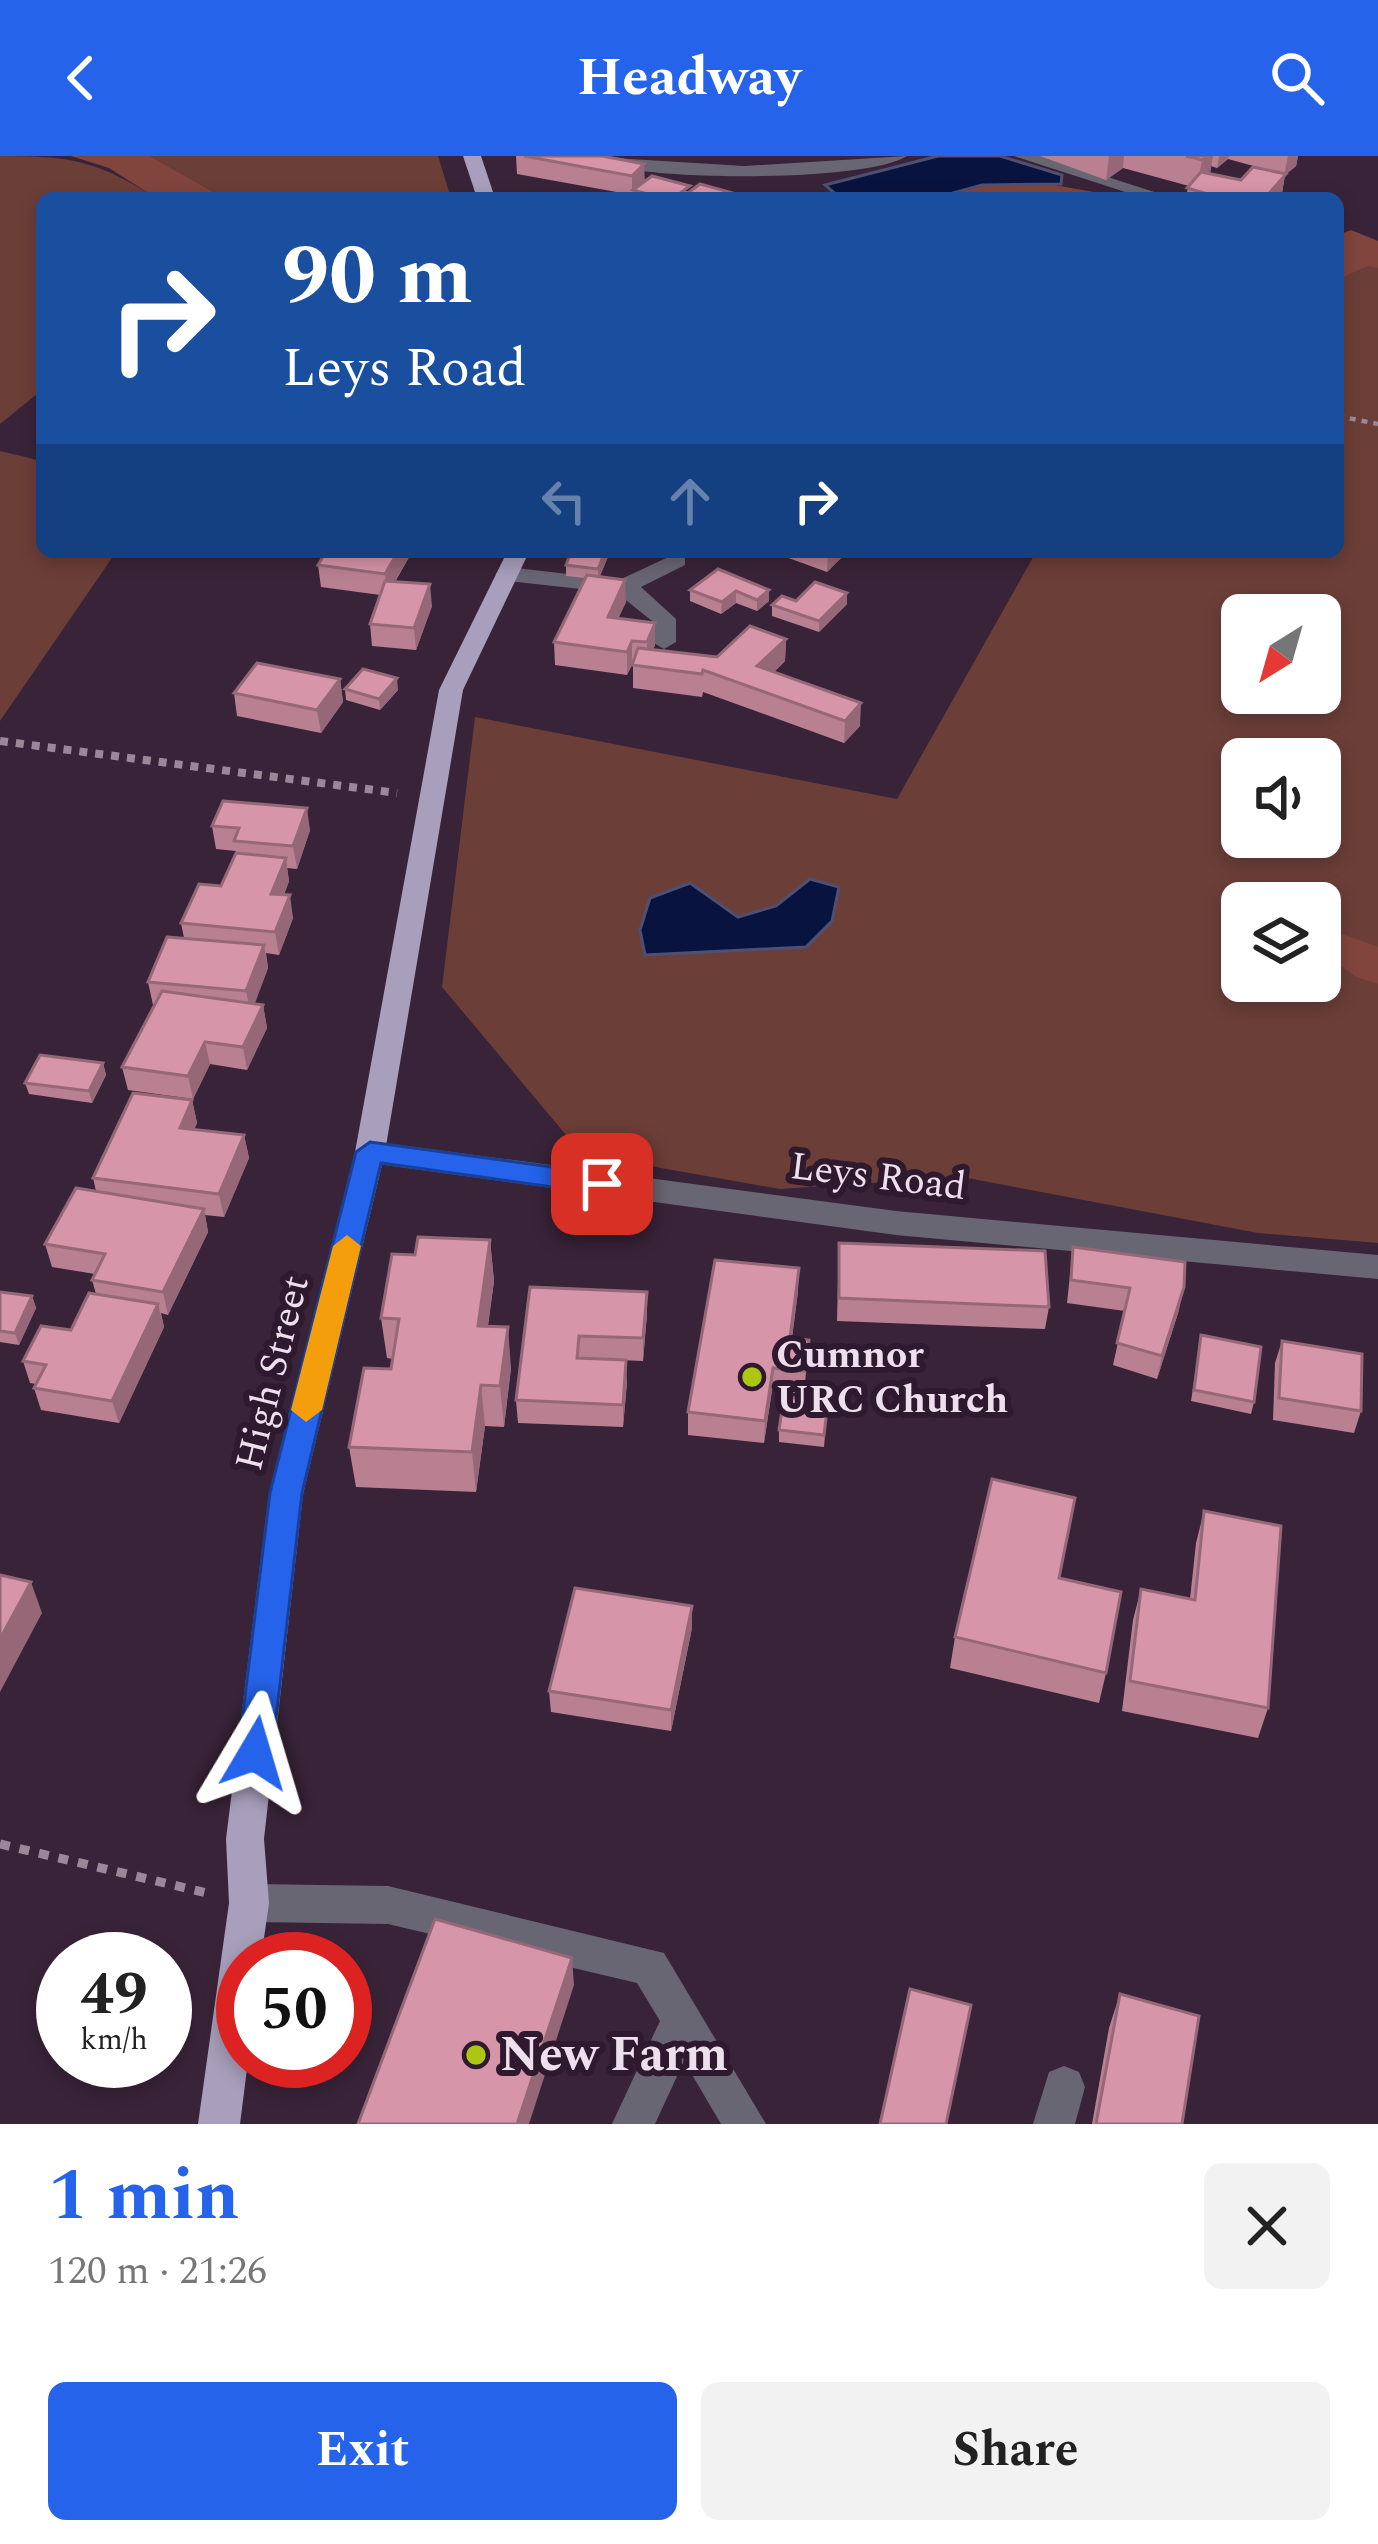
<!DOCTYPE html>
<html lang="en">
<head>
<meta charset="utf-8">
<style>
	:root { --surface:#fff; --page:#f2f2f2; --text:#222; --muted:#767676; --accent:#2563eb }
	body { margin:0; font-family:Spectral,serif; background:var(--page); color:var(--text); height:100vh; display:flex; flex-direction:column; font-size:45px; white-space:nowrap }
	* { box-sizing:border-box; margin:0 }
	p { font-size:39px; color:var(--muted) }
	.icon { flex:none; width:66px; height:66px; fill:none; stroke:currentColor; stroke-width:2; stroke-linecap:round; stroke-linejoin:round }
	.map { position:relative; height:1968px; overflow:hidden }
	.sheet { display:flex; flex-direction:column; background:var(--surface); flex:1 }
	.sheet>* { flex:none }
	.hud { position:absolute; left:36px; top:36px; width:1308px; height:366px; border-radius:18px; box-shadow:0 6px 18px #0003; background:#1a4fa0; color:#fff; overflow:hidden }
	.needle { width:78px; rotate:217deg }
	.tools { position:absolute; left:1221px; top:438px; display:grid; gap:24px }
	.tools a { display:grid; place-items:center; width:120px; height:120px; border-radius:18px; background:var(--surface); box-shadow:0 6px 18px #0003; font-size:60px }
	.speed { position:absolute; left:36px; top:1776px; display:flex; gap:24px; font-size:60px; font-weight:700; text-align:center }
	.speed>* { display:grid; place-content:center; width:156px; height:156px; border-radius:50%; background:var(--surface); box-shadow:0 6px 18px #0003; line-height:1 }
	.speed small { font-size:30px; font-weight:400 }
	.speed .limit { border:18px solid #d22; background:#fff; color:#111 }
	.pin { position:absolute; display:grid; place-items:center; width:102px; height:102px; color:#fff; margin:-51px; border-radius:24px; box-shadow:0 6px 18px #0006 }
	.me { position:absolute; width:132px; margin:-66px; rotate:7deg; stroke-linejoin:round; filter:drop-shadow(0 0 9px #0008) }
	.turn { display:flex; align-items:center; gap:42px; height:252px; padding:0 48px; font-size:54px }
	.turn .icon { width:156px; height:156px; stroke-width:2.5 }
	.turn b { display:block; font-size:84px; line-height:102px }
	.lanes { display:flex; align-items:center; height:114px; padding:0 48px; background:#0003; justify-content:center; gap:60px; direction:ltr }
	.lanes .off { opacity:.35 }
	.round { display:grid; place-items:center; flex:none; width:126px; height:126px; border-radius:18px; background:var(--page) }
	.headline { display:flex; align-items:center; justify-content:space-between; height:204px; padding:0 48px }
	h1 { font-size:72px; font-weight:700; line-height:90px; color:var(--accent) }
	.button { display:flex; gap:24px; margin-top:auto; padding:24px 48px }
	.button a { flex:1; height:138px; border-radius:18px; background:var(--accent); color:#fff; font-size:48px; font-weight:700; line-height:138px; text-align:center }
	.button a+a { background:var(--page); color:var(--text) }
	header { display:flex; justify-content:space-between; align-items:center; height:156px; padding:0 48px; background:var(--accent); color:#fff; font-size:54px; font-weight:700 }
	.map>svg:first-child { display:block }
	.green { fill:#6c3e38; fill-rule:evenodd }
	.forest { fill:#81453d }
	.water { fill:#09133f; stroke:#4e5073; stroke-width:3 }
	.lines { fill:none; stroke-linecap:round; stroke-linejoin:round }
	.path-far2 { stroke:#9a8899; stroke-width:4.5; stroke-dasharray:6 6; stroke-linecap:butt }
	.path-far1 { stroke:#9a8899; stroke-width:8; stroke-dasharray:8 8; stroke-linecap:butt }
	.path { stroke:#9a8899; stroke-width:9; stroke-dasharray:10 10; stroke-linecap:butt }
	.minor { fill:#696673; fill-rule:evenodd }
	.major { fill:#a79fbb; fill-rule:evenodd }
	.wall { fill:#b98092; fill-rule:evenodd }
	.shaded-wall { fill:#966877 }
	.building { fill:#d795aa; stroke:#966877; stroke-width:3 }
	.route { fill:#2563eb; stroke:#184099; stroke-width:3 }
	.slow { fill:#f59e0b }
	.poi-dot { fill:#acc611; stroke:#2e192e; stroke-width:4.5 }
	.labels { text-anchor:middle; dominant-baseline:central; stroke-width:12; stroke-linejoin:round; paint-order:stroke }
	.street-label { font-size:39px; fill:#eedfed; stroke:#2e192e }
	.poi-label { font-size:39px; font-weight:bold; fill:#eedfed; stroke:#2e192e; text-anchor:start }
	.near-poi-label { font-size:48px; font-weight:bold; fill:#eedfed; stroke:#2e192e; text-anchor:start }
</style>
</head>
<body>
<header><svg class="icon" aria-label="back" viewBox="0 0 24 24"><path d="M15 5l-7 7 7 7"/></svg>Headway<svg class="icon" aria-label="search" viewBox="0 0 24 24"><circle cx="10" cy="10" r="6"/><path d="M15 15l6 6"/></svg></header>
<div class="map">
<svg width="1378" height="1968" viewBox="0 0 1378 1968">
	<rect width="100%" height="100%" fill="#392338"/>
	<g class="green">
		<path d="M0,0C70,0 96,4 156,42H42V234L0,268Z"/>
		<polygon points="150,0 438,0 451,42 224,42"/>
		<path d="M1378,102V1087L1258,1077L962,1021L780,1033L582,998L442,831L475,561L897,643L1036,396H1338V115ZM1242,459H1320V537H1242ZM1242,603H1320V681H1242ZM1242,747H1320V825H1242Z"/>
		<polygon points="0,295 42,305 42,396 116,396 0,565"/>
	</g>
	<g class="forest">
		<polygon points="71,0 150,0 224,42 156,42 109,12"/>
		<polygon points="1003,20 1128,42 913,42"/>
		<polygon points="1351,74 1378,85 1378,112 1368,110 1338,123 1338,79"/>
		<polygon points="1331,774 1378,791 1378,828 1356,821 1320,794 1320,775"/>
	</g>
	<g class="water">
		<polygon points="938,0 1000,0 1062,19 1061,28 982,29 935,42 840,42 825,29"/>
		<polygon points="810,723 839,731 832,765 806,791 645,799 640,774 650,742 690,727 738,761 776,750"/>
	</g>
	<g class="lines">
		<polyline class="path-far2" points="1338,260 1378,268"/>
		<polyline class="path-far1" points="0,585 397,637"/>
		<polyline class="path" points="0,1688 207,1737"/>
		<g class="minor">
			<path d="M581,0L744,10L907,0C867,27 621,27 581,0Z"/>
			<polygon points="1014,0 1042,0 1173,42 1144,42"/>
			<polygon points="677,397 685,399 685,409 641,431 676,463 676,486 664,493 652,486 652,465 617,437 507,425 495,418 507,411 619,424"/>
			<polygon points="370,985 896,1055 1378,1099 1378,1123 896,1079 370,1007 355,996"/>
			<polygon points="249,1728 388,1730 664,1797 766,1968 721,1968 684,1905 655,1968 612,1968 660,1865 637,1827 388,1768 249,1766 235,1760 229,1747 235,1734"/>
			<polygon points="1064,1910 1079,1916 1085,1931 1075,1968 1033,1968 1049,1916"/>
		</g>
		<g class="major">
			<polygon points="463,0 481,0 495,42 477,42"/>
			<polygon points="507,396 529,396 463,534 385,996 303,1338 264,1683 269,1747 261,1803 243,1803 243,1905 248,1905 240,1968 198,1968 229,1747 226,1683 269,1338 355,996 439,534"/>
		</g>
	</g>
	<g class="wall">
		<polygon points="516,0 602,0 645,26 690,36 732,42 633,42 633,39 517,18"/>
		<path d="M1040,0H1298L1296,10L1285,19L1282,37L1278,42H1185L1189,30L1123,12L1106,24ZM1228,3L1257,11L1241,24L1210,18L1211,10L1217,12Z"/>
		<polygon points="326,396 412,396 395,426 432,450 416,494 372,490 370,468 380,439 321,431 318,409"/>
		<polygon points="571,396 610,396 600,420 626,446 618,462 655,489 653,494 717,501 786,483 785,505 774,516 860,570 844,587 703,536 702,541 633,532 633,507 627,519 555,509 554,486 585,422 566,420 566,409"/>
		<polygon points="684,396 710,396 702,402"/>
		<polygon points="772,396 847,396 827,416"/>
		<polygon points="690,434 769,434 769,445 757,455 736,447 721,458 690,445"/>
		<polygon points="847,437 847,448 819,476 772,460 772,449"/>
		<polygon points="340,523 343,546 321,577 237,560 234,537"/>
		<polygon points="345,533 398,534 380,554 346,544"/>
		<polygon points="212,670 310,674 297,713 287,712 289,725 284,739 293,762 279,799 266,797 268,812 254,848 263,849 267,872 247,914 210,908 193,943 128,934 122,911 155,849 153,849 148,826 184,782 181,767 221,730 236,697 236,695 216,693"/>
		<polygon points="103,907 106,919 92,947 29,938 25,927"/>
		<polygon points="192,944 197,967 194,973 244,979 249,1002 224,1061 205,1059 208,1076 168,1159 161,1157 164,1171 119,1267 41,1254 34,1232 36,1228 30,1227 23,1205 71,1174 96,1138 92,1124 95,1118 52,1111 45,1088 96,1035 93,1022"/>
		<polygon points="490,1084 494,1125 488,1170 511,1212 504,1271 485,1270 476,1336 356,1331 349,1291 391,1213 393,1203 387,1202 381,1162"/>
		<polygon points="839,1087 1049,1151 1045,1173 837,1165"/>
		<polygon points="1073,1091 1179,1154 1157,1223 1113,1209 1125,1155 1067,1147"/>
		<polygon points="530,1131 647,1136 647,1158 643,1205 620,1204 627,1226 623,1271 518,1267 516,1244"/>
		<polygon points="798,1135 792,1182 809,1184 804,1238 772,1234 764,1287 688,1279 688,1256"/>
		<polygon points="0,1136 32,1140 36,1152 19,1189 0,1186"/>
		<polygon points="1201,1179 1254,1246 1251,1258 1191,1245"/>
		<polygon points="1282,1185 1361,1255 1354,1277 1273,1264 1275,1207"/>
		<polygon points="828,1245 824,1291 779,1286 779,1274"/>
		<polygon points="1204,1355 1268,1552 1258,1582 1122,1555 1133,1464 1141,1433 1190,1443 1196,1387"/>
		<polygon points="1059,1422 1106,1517 1099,1547 950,1512 955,1481"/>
		<polygon points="692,1472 671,1575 551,1556 549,1535"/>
		<polygon points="1120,1838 1182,1968 1092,1968 1109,1872"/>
	</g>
	<g class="shaded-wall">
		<polygon points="1109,0 1124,0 1123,12 1106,24"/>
		<polygon points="1208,0 1213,0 1209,24 1197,32 1202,4"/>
		<polygon points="1219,0 1229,0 1228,3 1217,12"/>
		<polygon points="1288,0 1298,0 1296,10 1285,19 1282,37 1278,42 1265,42 1284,19"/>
		<polygon points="644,8 645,27 633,34 632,40 632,20"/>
		<polygon points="398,396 412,396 387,439 385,418"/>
		<polygon points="605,396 610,396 598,424 598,413"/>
		<polygon points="828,396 847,396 827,416"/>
		<polygon points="625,424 626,446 609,483 608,461"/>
		<polygon points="430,428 432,450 416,494 414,472"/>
		<polygon points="769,434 769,445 757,455 757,444"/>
		<polygon points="736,435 736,447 721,458 722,446"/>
		<polygon points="847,437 847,448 819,476 819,465"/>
		<polygon points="655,467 655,489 647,509 647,486"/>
		<polygon points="786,483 785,505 757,533 757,510"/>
		<polygon points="632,485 632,507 627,519 627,496"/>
		<polygon points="397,522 398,534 380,554 379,543"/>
		<polygon points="340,523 343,546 321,577 317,554"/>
		<polygon points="861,547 860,570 844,587 845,565"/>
		<polygon points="307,652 310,674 297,713 293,690"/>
		<polygon points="286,702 289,725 275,761 271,738"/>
		<polygon points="290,739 293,762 279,799 275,776"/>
		<polygon points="264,789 268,812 251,858 246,835"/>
		<polygon points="263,849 267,872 247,914 243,891"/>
		<polygon points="205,886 210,908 193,943 188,920"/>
		<polygon points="103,907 106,919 92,947 89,935"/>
		<polygon points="192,944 197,967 185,995 180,972"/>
		<polygon points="244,979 249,1002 224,1061 219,1038"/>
		<polygon points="204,1053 208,1076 168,1159 163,1136"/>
		<polygon points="490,1084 494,1125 482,1211 478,1170"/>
		<polygon points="799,1112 798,1135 789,1205 790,1182"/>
		<polygon points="1184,1131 1179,1154 1157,1223 1162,1200"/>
		<polygon points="647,1136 647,1158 643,1205 643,1182"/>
		<polygon points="32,1140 36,1152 19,1189 15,1177"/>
		<polygon points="158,1148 164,1171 119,1267 112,1245"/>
		<polygon points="508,1171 511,1212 504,1271 500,1230"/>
		<polygon points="626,1204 627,1226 623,1271 623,1249"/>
		<polygon points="773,1212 772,1234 764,1287 765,1265"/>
		<polygon points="481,1229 485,1270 476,1336 472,1296"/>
		<polygon points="31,1426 42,1457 0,1536 0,1483"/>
		<polygon points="692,1450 692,1472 671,1575 671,1554"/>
		<polygon points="572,1802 574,1829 529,1968 517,1968"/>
	</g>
	<g class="building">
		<polygon points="524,0 602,0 644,8 632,20"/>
		<polygon points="1186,0 1208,0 1202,4"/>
		<polygon points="1253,11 1286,18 1265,42 1221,42 1187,32 1201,16 1241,24"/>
		<polygon points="652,20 690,30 673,42 662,42 633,34"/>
		<polygon points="700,28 733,37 726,42 681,42"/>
		<polygon points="550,38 552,42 515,42"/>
		<polygon points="326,396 398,396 385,418 318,409"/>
		<polygon points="571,396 605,396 598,413 566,409"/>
		<polygon points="718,413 769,434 757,444 736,435 722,446 690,434"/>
		<polygon points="587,419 625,424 608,461 655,467 647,486 632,485 627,496 554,486"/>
		<polygon points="385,425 430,428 414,472 370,468"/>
		<polygon points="815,426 847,437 819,465 772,449 782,440 796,445"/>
		<polygon points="750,470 786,483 757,510 861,547 845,565 703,514 702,518 632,509 638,492 717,501"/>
		<polygon points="257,507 340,523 317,554 234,537"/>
		<polygon points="363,513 397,522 379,543 345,533"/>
		<polygon points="223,645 307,652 293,690 234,685 239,672 212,670"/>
		<polygon points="236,697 286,702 271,738 290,739 275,776 181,767 199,728 221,730"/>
		<polygon points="167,781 264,789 246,835 148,826"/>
		<polygon points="162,835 263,849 243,891 205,886 188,920 122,911"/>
		<polygon points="40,899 103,907 89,935 25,927"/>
		<polygon points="133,937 192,944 180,972 244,979 219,1038 93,1022"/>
		<polygon points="76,1032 204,1053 163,1136 92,1124 105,1098 45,1088"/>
		<polygon points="418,1081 490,1084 478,1170 508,1171 500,1230 481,1229 472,1296 349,1291 364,1212 391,1213 399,1163 381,1162 392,1098 415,1099"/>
		<polygon points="839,1087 1045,1095 1049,1151 839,1142"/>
		<polygon points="1073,1091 1185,1106 1184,1131 1162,1200 1117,1187 1130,1132 1071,1124"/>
		<polygon points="715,1104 799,1112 790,1182 809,1184 805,1215 773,1212 765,1265 688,1256"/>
		<polygon points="530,1131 647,1136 643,1182 579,1180 577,1202 626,1204 623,1249 516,1244"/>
		<polygon points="0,1136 32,1140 15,1177 0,1175"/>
		<polygon points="89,1137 158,1148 112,1245 34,1232 46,1209 23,1205 41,1170 71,1174"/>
		<polygon points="1201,1179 1261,1191 1254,1246 1194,1234"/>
		<polygon points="1282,1185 1362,1198 1361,1255 1279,1242"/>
		<polygon points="784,1241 828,1245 824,1279 779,1274"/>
		<polygon points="992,1323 1075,1342 1059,1422 1121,1436 1106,1517 955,1481"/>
		<polygon points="1204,1355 1281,1370 1268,1552 1130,1525 1141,1433 1195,1444"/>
		<polygon points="0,1419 31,1426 0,1483"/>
		<polygon points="575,1432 692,1450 671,1554 549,1535"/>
		<polygon points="435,1763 572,1802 517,1968 358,1968"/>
		<polygon points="910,1833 971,1849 946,1968 880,1968"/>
		<polygon points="1120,1838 1199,1860 1182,1968 1096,1968"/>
	</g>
	<polygon class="route" points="370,986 602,1018 615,1028 602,1038 381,1007 302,1337 272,1597 267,1607 255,1612 243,1607 238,1597 270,1337 356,996"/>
	<polygon class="slow" points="347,1079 361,1090 322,1254 306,1266 291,1254 333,1090"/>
	<g class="poi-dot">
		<circle cx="752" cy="1221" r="12"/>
		<circle cx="476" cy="1899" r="12"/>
	</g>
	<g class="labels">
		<g class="street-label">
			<text transform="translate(878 1021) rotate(7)">Leys Road</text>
			<text transform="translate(273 1217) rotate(-76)">High Street</text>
		</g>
		<g class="poi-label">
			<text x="776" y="1199">Cumnor<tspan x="776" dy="45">URC Church</tspan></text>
		</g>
		<g class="near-poi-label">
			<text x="500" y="1899">New Farm</text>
		</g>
	</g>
</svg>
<div class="tools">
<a><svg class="needle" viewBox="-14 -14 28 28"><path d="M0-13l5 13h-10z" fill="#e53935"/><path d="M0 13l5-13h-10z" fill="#767676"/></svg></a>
<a><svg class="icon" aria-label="sound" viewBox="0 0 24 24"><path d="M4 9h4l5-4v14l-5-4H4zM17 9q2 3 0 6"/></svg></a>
<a><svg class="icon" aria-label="layers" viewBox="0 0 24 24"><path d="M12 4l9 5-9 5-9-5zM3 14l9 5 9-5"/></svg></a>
</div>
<div class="speed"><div>49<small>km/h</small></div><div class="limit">50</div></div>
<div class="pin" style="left:602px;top:1028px;background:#d93025"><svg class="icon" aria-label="arrive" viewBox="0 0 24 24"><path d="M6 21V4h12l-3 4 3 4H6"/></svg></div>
<svg class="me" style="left:255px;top:1597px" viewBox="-20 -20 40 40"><path d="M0-17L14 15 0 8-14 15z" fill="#2563eb" stroke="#fff" stroke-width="4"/></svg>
<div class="hud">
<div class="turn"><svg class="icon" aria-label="right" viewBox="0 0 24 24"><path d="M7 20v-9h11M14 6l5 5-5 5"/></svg><div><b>90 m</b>Leys Road</div></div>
<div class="lanes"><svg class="icon off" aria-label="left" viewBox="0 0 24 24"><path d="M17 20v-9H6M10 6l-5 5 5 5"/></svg><svg class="icon off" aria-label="ahead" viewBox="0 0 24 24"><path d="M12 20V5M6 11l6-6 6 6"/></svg><svg class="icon" aria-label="right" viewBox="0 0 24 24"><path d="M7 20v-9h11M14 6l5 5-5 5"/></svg></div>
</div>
</div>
<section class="sheet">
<div class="headline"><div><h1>1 min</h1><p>120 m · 21:26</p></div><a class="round"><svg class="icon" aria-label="close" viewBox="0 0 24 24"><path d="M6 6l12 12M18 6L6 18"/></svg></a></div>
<div class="button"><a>Exit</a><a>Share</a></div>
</section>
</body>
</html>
